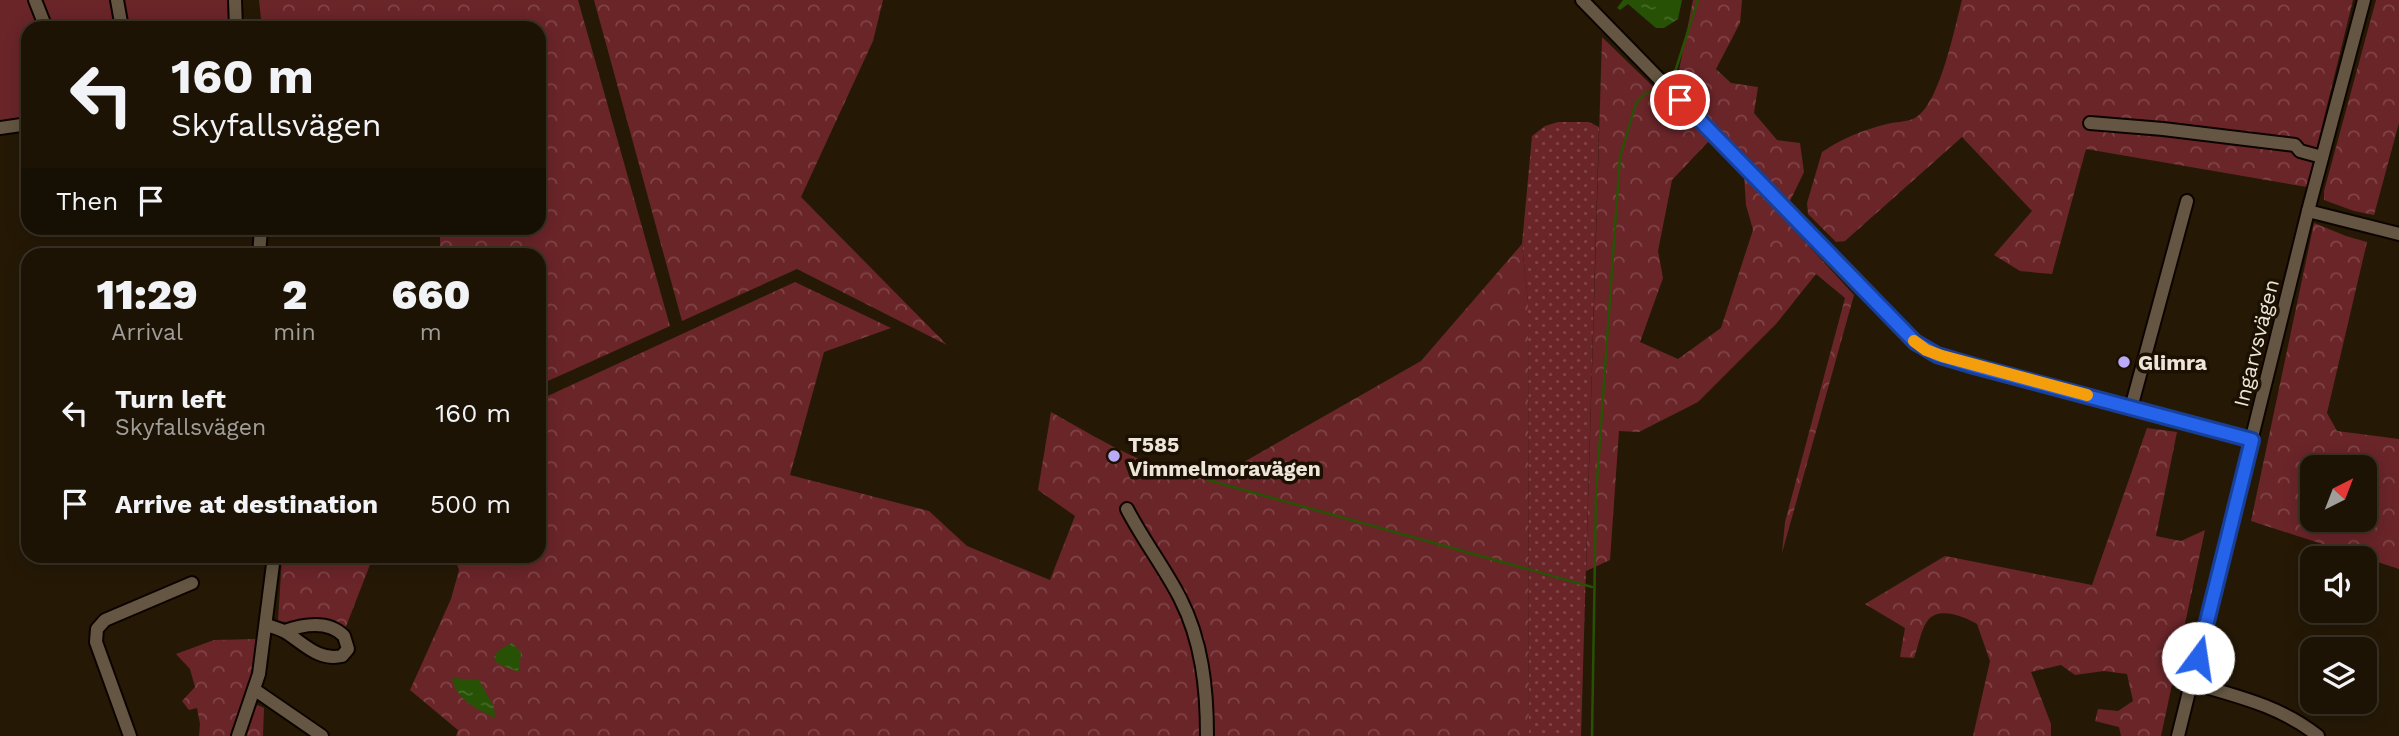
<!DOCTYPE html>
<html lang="en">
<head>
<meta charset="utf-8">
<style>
	:root { --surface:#1c1304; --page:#251c0e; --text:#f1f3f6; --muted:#a09e9a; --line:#3a3226 }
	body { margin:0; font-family:"Work Sans",sans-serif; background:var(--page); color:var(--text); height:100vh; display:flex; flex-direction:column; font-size:26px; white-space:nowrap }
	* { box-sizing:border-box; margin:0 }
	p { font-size:23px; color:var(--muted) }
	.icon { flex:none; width:38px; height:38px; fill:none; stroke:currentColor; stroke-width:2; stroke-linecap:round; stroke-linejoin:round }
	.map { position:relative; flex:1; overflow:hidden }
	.sheet { position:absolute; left:21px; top:248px; width:525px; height:315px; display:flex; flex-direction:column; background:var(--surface); border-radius:21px; box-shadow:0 4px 18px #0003,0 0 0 2px var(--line) }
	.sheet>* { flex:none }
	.banner { position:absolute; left:21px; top:21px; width:525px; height:214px; border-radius:21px; box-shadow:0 4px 18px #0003,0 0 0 2px var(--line); background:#1c1304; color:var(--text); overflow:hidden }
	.needle { width:46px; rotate:42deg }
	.controls { position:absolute; left:2300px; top:455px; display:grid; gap:14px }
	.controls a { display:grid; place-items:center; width:77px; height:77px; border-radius:14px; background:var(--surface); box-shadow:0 4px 18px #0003,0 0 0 2px var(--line); font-size:35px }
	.pin { position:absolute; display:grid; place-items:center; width:60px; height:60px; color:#fff; margin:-30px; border:4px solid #fff; border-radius:50%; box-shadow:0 2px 7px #0007 }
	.me { position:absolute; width:77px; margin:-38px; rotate:14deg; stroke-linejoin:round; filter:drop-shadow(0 0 5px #0008) }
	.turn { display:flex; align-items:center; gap:24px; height:147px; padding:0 35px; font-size:32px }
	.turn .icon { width:91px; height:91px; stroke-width:2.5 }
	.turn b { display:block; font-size:49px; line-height:60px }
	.then { display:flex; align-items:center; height:66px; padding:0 35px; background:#0003; gap:14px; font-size:26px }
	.eta { display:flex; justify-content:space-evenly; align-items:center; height:119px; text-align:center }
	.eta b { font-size:42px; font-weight:800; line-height:49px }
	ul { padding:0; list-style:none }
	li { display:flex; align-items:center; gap:21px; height:91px; padding:0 35px }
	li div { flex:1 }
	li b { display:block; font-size:26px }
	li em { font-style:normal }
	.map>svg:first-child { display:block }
	.grass { fill:url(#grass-dots) }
	.forest { fill:url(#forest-crowns); fill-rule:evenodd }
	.garden { fill:#6a2529 }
	.water { fill:url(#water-ripples) }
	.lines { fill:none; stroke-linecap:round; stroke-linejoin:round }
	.stream { stroke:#275105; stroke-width:2.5 }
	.minor-casing { stroke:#0d0400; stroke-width:16 }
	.minor { stroke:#645642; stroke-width:12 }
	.route-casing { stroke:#184099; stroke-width:18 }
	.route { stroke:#2563eb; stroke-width:12 }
	.slow { stroke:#f59e0b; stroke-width:12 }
	.poi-dot { fill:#b9abf7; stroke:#1b1001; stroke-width:2.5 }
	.labels { text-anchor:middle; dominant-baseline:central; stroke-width:7; stroke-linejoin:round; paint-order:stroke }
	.street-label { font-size:21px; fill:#ede5d9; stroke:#1b1001 }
	.poi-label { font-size:21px; font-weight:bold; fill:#ede5d9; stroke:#1b1001; text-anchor:start }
</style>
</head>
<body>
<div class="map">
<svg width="2399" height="736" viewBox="0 0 2399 736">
	<defs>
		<pattern id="grass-dots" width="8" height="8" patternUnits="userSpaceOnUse" patternTransform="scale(1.75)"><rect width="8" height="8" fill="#6a2529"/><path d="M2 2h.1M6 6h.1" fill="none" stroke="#804447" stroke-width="1.8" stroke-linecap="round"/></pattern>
		<pattern id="forest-crowns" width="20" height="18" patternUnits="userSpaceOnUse" patternTransform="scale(1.75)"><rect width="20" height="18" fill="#6a2529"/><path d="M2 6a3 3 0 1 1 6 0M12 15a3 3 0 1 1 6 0" fill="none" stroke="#804447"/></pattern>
		<pattern id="water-ripples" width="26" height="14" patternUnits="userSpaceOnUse" patternTransform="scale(1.75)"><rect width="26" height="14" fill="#275105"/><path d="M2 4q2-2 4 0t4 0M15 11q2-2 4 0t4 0" fill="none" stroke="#476a29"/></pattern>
	</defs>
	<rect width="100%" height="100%" fill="#251906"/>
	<polygon class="grass" points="1558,122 1589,122 1599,127 1581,736 1529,736 1528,303 1522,244 1532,136 1545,126"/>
	<g class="forest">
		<polygon points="259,0 578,0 670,326 539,385 539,256 440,255 440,237 414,228 539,228 539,28 262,28"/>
		<polygon points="594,0 883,0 873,41 801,197 947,345 797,269 682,321"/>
		<polygon points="1693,0 1742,0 1740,23 1716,69 1731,83 1758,87 1754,113 1777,140 1800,143 1804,172 1790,201 1676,85"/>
		<path d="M1962,0H2353L2307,187L2086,149L2052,274L2020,271L1994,255L2032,211L1962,137L1845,241L1836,242L1808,214L1807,203L1822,152C1843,138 1863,130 1887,124C1895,122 1905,122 1913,119C1939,109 1955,26 1962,0Z"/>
		<polygon points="2376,0 2399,0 2399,123 2374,215 2354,211 2324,200 2324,191"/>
		<polygon points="1602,37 1709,141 1672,180 1658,251 1663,278 1640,342 1678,359 1721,328 1753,230 1746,205 1744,175 1854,295 1782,553 1785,522 1845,298 1816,274 1776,324 1698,402 1639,432 1619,431 1610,560 1586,571"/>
		<path d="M2314,223L2346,236L2367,242L2327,413L2337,431L2399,439V569L2251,521ZM2312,467H2364V520H2312Z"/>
		<path d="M1522,244L1528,303L1529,736H456L458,730L410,690L451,599L459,570L454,557L539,556V400L795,282L891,328L824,352L790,475L929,511L967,546L1050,580L1075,516L1038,490L1051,412C1105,442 1161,479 1225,479L1235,467L1421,361Z"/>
		<path d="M2147,428L2177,432L2156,536L2181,541L2205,530L2161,736H2121L2119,727L2095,721L2098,709L2118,711L2133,701L2127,674L2104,671L2075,675L2061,665L2031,672L2051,724V736H1973L1990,661L1977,624C1965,617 1940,606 1928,620C1921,629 1918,647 1914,658L1900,657L1905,628L1865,604L1945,556L2092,585Z"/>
		<polygon points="282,557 373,557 345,629 278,621"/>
		<polygon points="259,639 257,662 233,736 199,736 200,724 197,708 189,710 182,701 195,687 190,669 176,654 214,640"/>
		<polygon points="255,704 264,708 263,736 244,736"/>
	</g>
	<polygon class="garden" points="0,0 233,0 238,28 28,28 28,130 0,136"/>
	<g class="water">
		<polygon points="1623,0 1682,0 1678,19 1664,28 1656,28 1628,4 1620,10 1617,8"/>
		<polygon points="512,643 521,653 519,672 498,664 494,657 499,650"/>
		<path d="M452,678L479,680L494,707L495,718C477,709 456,700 452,678Z"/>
	</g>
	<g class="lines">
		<g class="stream">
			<polyline points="1667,81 1675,72 1698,0"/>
			<polyline points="1208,480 1592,587"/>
			<polyline points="1592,736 1596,495 1620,157 1636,103 1646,93 1660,89"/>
		</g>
		<defs>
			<g id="minor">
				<polyline points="35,0 46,28"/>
				<polyline points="117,0 122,28"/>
				<polyline points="235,0 236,28"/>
				<polyline points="1582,0 1921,347 1937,355 1974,366 2252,440"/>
				<polyline points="2090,123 2163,129 2295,145 2300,151 2322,157"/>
				<polyline points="0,128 28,124"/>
				<polyline points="2308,211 2399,234"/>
				<polyline points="259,256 261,228"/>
				<polyline points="2131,408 2187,201"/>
				<path d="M1127,509C1143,540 1164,567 1180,598C1202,641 1207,688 1207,736"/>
				<path d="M267,625C273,627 281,629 287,633C305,645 319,661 342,656L348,649L344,636C328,620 305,624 285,631"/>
				<path d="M2192,683C2236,696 2281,706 2318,736"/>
				<polyline points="255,690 322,736"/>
				<polyline points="130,736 96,642 97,629 105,620 192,583"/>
				<polyline points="238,736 259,674 274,556"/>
				<polyline points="2178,736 2308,211 2364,0"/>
			</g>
		</defs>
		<use href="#minor" class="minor-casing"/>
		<use href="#minor" class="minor"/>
	</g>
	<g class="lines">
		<defs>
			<polyline id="route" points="1680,100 1915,342 1937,355 1974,366 2252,440 2198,658"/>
		</defs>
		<use href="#route" class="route-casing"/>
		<use href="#route" class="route"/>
		<polyline class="slow" points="1914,341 1926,350 1942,356 2087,395"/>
	</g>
	<g class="poi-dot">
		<circle cx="2124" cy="362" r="7"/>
		<circle cx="1114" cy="456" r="7"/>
	</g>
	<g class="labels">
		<g class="street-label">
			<text transform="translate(2256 343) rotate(-76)">Ingarvsvägen</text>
		</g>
		<g class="poi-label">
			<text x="2138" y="362">Glimra</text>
			<text x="1128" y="444">T585<tspan x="1128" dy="24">Vimmelmoravägen</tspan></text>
		</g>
	</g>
</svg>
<div class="controls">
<a><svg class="needle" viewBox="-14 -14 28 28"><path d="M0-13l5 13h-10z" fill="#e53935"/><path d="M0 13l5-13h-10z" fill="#a09e9a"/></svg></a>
<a><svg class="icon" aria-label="sound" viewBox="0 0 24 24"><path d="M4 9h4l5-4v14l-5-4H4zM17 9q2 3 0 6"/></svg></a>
<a><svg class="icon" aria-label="layers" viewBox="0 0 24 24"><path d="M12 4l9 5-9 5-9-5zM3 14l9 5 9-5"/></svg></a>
</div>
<div class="pin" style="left:1680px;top:100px;background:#d93025"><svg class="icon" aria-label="arrive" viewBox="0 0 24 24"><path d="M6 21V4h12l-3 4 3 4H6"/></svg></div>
<svg class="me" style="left:2198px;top:658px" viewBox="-20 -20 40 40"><circle r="19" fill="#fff"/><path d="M0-13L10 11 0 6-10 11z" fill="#2563eb"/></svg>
<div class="banner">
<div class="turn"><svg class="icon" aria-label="left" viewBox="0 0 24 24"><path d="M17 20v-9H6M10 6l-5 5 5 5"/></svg><div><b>160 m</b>Skyfallsvägen</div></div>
<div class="then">Then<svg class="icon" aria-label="arrive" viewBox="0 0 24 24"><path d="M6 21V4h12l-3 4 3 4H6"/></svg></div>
</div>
<section class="sheet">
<div class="eta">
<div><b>11:29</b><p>Arrival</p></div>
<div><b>2</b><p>min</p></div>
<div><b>660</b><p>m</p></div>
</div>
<ul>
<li><svg class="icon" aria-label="left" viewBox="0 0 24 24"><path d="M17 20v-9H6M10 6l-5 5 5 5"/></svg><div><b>Turn left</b><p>Skyfallsvägen</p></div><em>160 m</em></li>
<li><svg class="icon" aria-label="arrive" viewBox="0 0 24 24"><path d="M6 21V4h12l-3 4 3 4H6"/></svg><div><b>Arrive at destination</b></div><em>500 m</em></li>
</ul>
</section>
</div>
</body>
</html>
